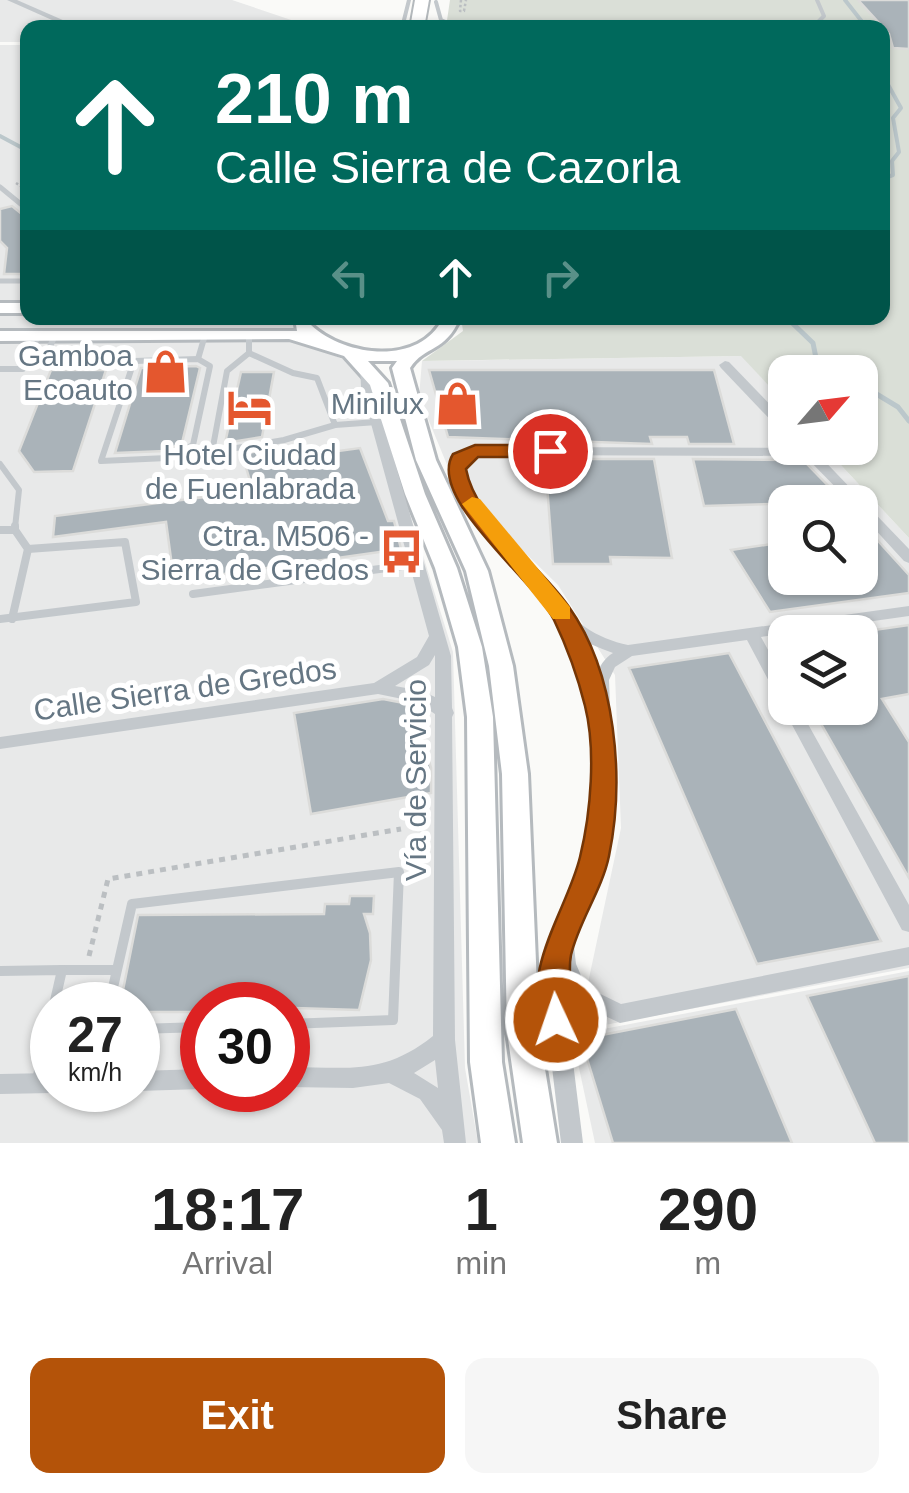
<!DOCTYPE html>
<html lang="en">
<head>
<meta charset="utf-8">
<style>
	:root { --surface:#fff; --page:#f6f6f6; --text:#222; --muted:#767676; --accent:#b45309 }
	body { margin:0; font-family:Helvetica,sans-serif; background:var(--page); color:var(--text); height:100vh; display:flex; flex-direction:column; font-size:38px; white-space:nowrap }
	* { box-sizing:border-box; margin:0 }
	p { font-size:32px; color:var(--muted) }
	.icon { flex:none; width:55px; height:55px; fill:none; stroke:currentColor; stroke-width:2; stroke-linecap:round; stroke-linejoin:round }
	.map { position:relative; height:1143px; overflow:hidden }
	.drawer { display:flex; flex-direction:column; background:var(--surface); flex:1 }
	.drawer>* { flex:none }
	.hud { position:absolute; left:20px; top:20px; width:870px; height:305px; border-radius:20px; box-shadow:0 2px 8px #0004; background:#00695c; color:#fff; overflow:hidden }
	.needle { width:65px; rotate:62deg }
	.buttons { position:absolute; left:768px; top:355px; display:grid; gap:20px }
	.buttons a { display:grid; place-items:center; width:110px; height:110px; border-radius:20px; background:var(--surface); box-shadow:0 2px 8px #0004; font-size:50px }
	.speed { position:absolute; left:30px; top:982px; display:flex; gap:20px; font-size:50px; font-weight:700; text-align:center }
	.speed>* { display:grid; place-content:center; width:130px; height:130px; border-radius:50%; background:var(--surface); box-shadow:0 2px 8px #0004; line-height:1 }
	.speed small { font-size:25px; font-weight:400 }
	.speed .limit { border:15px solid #d22; background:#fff; color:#111 }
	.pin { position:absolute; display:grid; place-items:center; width:85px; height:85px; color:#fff; margin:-42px; border:5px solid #fff; border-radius:50%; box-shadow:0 2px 10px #0007 }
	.me { position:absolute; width:110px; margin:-55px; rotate:357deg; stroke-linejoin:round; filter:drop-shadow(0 0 8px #0008) }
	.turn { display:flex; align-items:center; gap:35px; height:210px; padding:0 30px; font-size:45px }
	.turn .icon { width:130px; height:130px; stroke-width:2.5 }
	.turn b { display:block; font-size:70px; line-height:85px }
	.lanes { display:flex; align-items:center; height:95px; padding:0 30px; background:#0003; justify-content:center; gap:50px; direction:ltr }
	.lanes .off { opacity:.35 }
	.eta { display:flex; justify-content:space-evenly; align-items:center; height:170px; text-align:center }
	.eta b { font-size:60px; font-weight:700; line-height:70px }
	.action { display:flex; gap:20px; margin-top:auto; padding:20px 30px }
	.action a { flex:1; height:115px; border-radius:20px; background:var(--accent); color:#fff; font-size:40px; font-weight:700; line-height:115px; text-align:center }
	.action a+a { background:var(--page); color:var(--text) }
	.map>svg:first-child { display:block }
	.built { fill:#e8e9e9; fill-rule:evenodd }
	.green { fill:#dadfd7 }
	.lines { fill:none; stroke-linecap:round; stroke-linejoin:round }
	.stream-far1 { stroke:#bbc7cb; stroke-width:4 }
	.stream { stroke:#bbc7cb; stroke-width:5 }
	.building { fill:#aab3b9; stroke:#dcdcda; stroke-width:2.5 }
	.primary-casing { stroke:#b5babe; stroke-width:6 }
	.motorway-casing { stroke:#b4b9bd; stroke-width:4 }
	.path-far1 { stroke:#bbbfc2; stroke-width:2.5; stroke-dasharray:2.5 2.5; stroke-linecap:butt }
	.path { stroke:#bbbfc2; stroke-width:5; stroke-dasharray:6 6; stroke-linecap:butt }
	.service-far4 { stroke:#c3c8cc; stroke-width:4 }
	.service-far3 { stroke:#c3c8cc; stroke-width:5 }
	.service-far2 { stroke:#c3c8cc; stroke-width:6 }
	.service-far1 { stroke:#c3c8cc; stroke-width:8 }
	.service { stroke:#c3c8cc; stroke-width:10 }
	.minor { fill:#c3c8cc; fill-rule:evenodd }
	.primary { fill:#fff; fill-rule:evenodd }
	.motorway { fill:#fff; fill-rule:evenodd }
	.route { fill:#b45309; stroke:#753606; stroke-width:2.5 }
	.slow { fill:#f59e0b }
	.labels { text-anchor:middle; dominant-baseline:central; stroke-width:10; stroke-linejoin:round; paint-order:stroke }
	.poi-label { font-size:30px; fill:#657683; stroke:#fff; text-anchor:end }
	.street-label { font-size:30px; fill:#657683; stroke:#fff }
</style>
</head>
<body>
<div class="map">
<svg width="909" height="1143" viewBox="0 0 909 1143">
	<rect width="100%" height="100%" fill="#fafaf8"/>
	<g class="built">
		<polygon points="0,0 232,0 312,27 28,28 27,42 0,42"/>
		<path d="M0,45H27L28,318H292L298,340L352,363L371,388L453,652L465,1068L478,1143H0ZM52,1005H138V1090H52ZM202,1005H288V1090H202Z"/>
		<path d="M742,356L785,403V448H825L909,538V968L578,1030L621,828L615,675L558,585L455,484L419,397L422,361ZM785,502H860V578H785ZM785,632H860V708H785Z"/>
		<polygon points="909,971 909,1143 595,1143 572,1035"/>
	</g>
	<polygon class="green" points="450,0 909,0 909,538 825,448 860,448 860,372 785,372 785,403 741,356 422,361 463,331 461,318 882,318 882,28 446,27"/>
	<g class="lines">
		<g class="stream-far1">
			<polyline points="845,0 867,28"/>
			<polyline points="882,49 886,81 901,108 893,118 899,152 892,161 893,175 882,179"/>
			<polyline points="0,136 28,151"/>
		</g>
		<g class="stream">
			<polyline points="787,318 813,343 816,358 841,372"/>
			<polyline points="860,384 898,407 909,421"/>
		</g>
	</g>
	<g class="building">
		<polygon points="858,0 909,0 909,49 893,48 889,34"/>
		<polygon points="12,206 28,219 28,274 4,274 7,248 0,241 0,209"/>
		<polygon points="196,366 200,368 182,443 165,451 115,453 141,368"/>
		<polygon points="51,370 106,370 73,471 34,472 19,451"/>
		<polygon points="429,370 714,370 734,444 689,444 687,437 650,437 652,444 448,437"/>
		<polygon points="241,372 274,372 262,437 225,443"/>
		<polygon points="360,448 388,521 394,521 401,549 174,581 166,522 53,537 55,516 253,491 242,454 259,451 257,462"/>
		<polygon points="545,459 654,459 672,558 610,557 611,564 553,564"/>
		<polygon points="693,459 803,460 844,502 704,506"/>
		<polygon points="860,521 909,575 909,593 770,612 731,550 785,542 785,578 860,578"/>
		<polygon points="909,625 909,694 882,699 909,742 909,878 812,708 860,708 860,632"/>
		<polygon points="729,653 881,941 757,964 629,668"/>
		<polygon points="383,699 414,705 431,768 431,793 311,814 294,713"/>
		<polygon points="350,896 374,896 373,914 364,914 370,933 371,960 359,1010 202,1005 202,1012 138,1012 138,1005 120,1005 138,915 324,914 325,904 349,904"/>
		<polygon points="909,976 909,1143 875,1143 807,996"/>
		<polygon points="736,1009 792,1143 613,1143 581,1039"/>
	</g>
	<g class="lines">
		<defs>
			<g id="primary">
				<rect x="0" y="303" width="28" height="10"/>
				<path d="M295,318H311V325C345,357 420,366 443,318H460C445,353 425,345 410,368L436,460L488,571L513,666L528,774L539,1032L557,1143H523L507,1032L502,774L489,666L466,571L416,460L392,368L397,361H368L388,383L425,494L457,568L482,647L493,717L502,1062L515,1143H481L470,1062L467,717L458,647L435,568L405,494L370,385L344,356L289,339L0,341V331H297Z"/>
			</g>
			<polygon id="motorway" points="415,0 429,0 424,28 410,28"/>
		</defs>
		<use href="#primary" class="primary-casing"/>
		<use href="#motorway" class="motorway-casing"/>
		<g class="path-far1">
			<polyline points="461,0 460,11 464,11 466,0"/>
			<polyline points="16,183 28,191"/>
		</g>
		<polyline class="path" points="89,956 108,879 401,829"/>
		<g class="service-far4">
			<polyline points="436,2 441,20 459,28"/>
			<polyline points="402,28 409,0"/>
			<polyline points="812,28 824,16 817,0"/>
		</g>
		<g class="service-far3">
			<polyline points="0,187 28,210"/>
			<polyline points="0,281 28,281"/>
		</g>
		<g class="service-far2">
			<polyline points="55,335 43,363 107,363"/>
			<polyline points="249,335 249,353 293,373 317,378 335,425 377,422"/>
			<polyline points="249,353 227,371 212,452 284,440 335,425"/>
			<polygon points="198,359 210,366 193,445 167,458 101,461 134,361"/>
			<polyline points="198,359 205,335"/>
			<polyline points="0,369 23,369 38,336"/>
			<polyline points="0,464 19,490 15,528"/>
			<polyline points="443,483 469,508"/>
		</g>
		<g class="service-far1">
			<polyline points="0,530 15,530 28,549 12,619"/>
			<polyline points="15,530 15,526"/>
			<polyline points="193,594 417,564"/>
			<polyline points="0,619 136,602 125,542 28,549"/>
			<polyline points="567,623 595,699"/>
		</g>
		<g class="service">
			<polyline points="62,970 116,970"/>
			<polyline points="0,971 62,970 54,1005"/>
			<polyline points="109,1005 132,904 399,872 393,1020 288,1024"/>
			<polyline points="138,1029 202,1027"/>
			<polyline points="37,1080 52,1011"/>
		</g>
		<g class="minor">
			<polygon points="7,0 17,0 81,28 70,28"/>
			<polygon points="725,361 729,362 785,420 785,431 780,430 721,368 719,365"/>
			<path d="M366,362L372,366L373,387L451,656L452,708L454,713L452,717L455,1040L466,1143H444L442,1130L420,1099L389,1083L353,1088L288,1087V1067C348,1067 383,1076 433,1036L435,714L417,702L378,694L0,749V737L374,683L417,657L429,636L361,387L360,366ZM435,655V697L422,691L395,686L429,665ZM435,1060L438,1088L414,1073Z"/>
			<path d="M475,447L812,448L909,549V563L904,561L860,513V502H850L805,456L477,455L466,460C459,507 518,546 546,579C559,595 568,614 585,627C598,636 613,642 628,645L909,606V616L761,637L785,681V702L779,700L747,640L632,656L615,667L609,680L613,789L603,858L573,938L576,964L586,987L621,1004L909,947V965L620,1023L571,1000L563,981L583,1143H561L542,983C549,939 572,902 584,859C590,838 593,813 595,791C598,752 577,675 613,653C599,648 584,642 572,632C556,619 547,600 533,584C504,549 445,510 453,458Z"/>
			<polygon points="785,704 785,708 799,708 909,905 909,932 902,930 783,708"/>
			<polygon points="202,1069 202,1089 138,1091 135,1090 138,1090 138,1071"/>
			<polygon points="52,1073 52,1090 60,1090 52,1093 0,1094 0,1074"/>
		</g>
		<use href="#primary" class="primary"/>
		<use href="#motorway" class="motorway"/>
	</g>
	<path class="route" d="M475,445H550L560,451L550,457H478L466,469C476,522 539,563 569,607C616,673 625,779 609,856C602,890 579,921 571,955C566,980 578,1007 567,1030L556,1034L545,1030C518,971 567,911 580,857C591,812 596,750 585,706C578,678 566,645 554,620C533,578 426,498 453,454Z"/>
	<polygon class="slow" points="472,497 480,499 570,607 570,619 553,619 462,504"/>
	<defs>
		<symbol id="shop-bare" viewBox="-9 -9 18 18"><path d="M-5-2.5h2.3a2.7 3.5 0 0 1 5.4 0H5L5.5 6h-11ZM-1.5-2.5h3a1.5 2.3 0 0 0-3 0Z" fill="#e4572e" stroke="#fff" stroke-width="2.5" paint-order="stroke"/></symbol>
		<symbol id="hotel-bare" viewBox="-9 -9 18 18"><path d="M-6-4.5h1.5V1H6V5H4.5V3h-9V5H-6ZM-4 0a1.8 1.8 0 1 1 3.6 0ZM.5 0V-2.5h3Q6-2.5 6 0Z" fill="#e4572e" stroke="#fff" stroke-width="2.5" paint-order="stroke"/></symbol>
		<symbol id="bus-bare" viewBox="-9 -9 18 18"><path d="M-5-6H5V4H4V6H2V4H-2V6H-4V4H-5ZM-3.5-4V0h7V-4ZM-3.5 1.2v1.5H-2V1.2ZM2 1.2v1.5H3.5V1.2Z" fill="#e4572e" stroke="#fff" stroke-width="2.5" paint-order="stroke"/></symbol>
	</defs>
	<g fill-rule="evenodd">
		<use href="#shop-bare" x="134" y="340" width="63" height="63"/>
		<use href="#shop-bare" x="426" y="372" width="63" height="63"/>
		<use href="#hotel-bare" x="218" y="376" width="63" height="63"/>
		<use href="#bus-bare" x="370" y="520" width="63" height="63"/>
	</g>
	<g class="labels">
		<g class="poi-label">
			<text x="133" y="355">Gamboa<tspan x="133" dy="34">Ecoauto</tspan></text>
			<text x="424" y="403">Minilux</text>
			<text x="250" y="454" text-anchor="middle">Hotel Ciudad<tspan x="250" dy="34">de Fuenlabrada</tspan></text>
			<text x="369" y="535">Ctra. M506 -<tspan x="369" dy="34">Sierra de Gredos</tspan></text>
		</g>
		<g class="street-label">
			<text transform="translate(185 689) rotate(-8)">Calle Sierra de Gredos</text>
			<text transform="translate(415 780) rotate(-90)">Vía de Servicio</text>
		</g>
	</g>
</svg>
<div class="buttons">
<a><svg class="needle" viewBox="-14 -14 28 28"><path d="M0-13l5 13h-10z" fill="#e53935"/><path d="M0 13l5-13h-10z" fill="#767676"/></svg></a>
<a><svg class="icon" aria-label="search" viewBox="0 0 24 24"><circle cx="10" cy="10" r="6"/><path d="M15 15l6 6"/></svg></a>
<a><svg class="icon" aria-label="layers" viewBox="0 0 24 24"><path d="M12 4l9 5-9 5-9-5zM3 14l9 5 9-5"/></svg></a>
</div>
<div class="speed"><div>27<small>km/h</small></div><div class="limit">30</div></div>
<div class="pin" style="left:550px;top:451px;background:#d93025"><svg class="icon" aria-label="arrive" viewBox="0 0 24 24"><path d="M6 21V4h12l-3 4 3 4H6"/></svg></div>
<svg class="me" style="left:556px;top:1020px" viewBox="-20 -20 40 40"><circle r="17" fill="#b45309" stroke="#fff" stroke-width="3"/><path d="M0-11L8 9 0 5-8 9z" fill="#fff"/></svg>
<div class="hud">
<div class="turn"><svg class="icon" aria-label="ahead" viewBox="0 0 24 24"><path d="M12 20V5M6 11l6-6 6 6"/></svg><div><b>210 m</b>Calle Sierra de Cazorla</div></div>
<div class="lanes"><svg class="icon off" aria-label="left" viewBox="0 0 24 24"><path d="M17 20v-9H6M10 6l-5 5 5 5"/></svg><svg class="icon" aria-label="ahead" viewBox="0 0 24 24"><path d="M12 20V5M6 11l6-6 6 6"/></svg><svg class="icon off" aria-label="right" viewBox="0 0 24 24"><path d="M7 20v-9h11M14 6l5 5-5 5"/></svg></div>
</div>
</div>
<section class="drawer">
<div class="eta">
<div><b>18:17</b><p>Arrival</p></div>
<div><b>1</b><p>min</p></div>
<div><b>290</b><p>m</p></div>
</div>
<div class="action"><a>Exit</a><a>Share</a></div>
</section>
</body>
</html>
